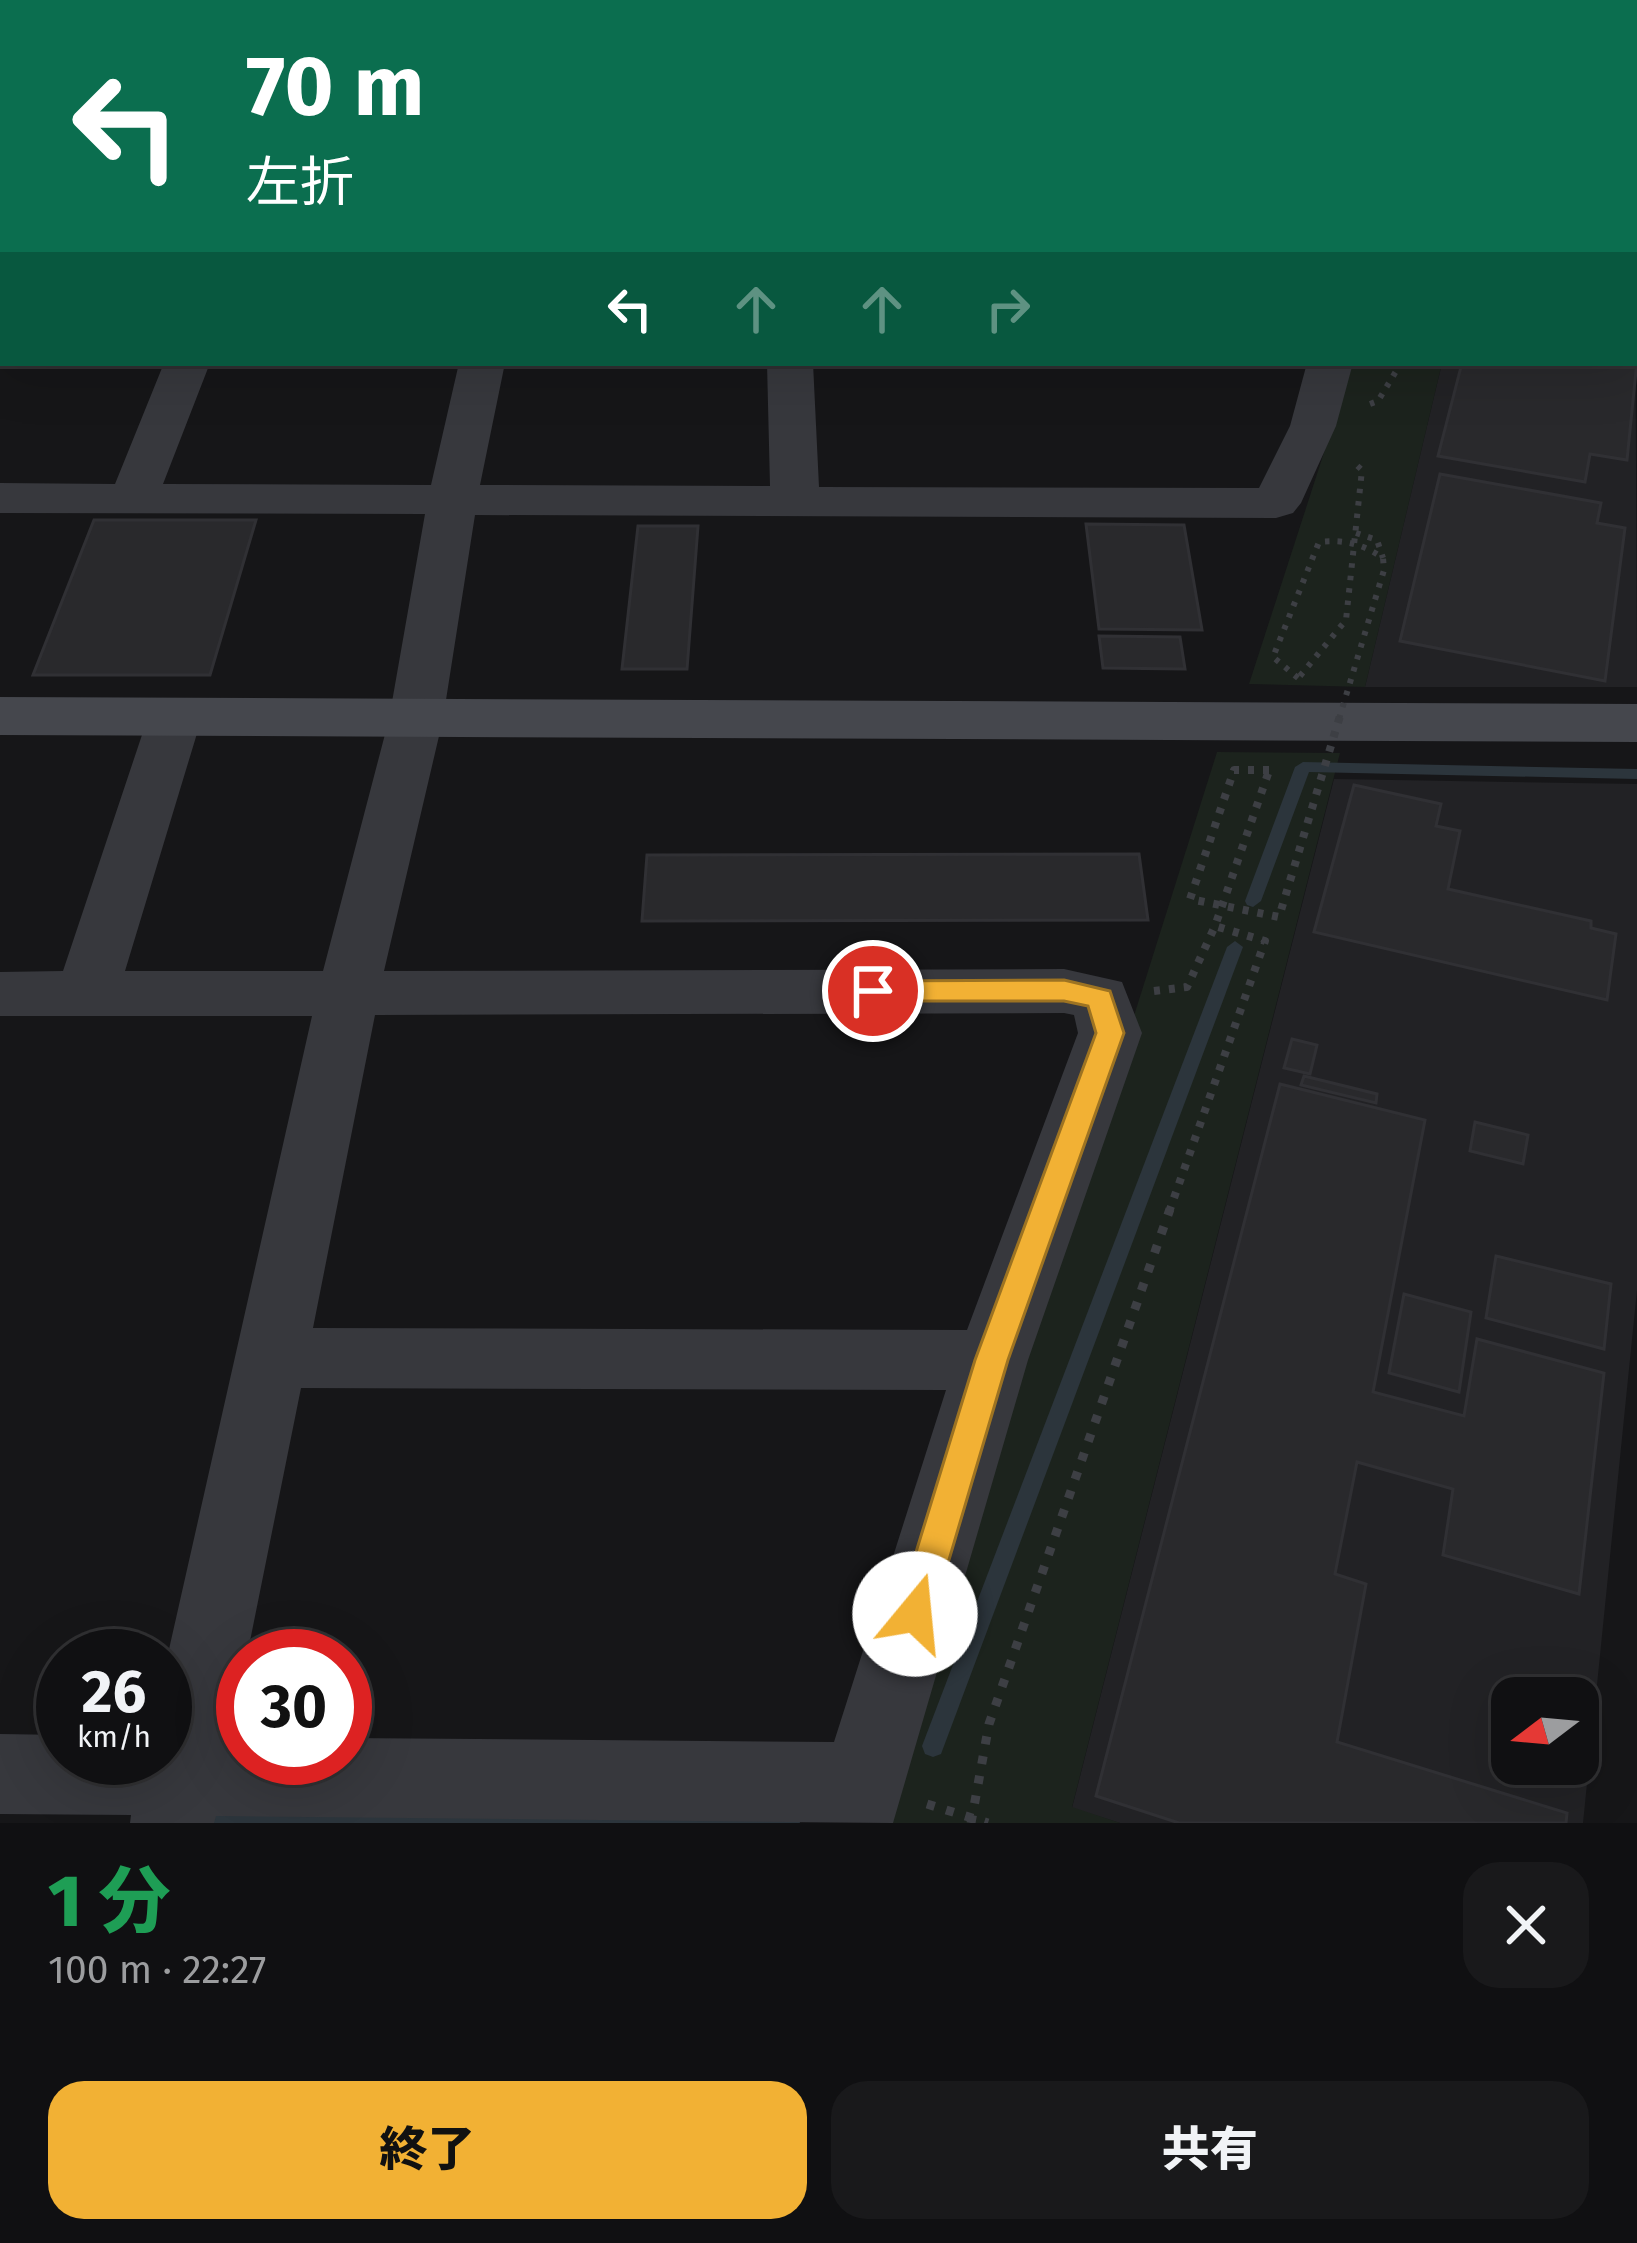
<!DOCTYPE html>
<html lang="ja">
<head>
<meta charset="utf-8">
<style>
	:root { --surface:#101012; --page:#19191b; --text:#f1f3f6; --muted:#9c9d9f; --line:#303032; --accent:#f2b134 }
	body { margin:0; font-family:"Fira Sans","Noto Sans JP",sans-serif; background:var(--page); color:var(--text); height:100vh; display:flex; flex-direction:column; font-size:45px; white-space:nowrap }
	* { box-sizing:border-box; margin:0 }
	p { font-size:39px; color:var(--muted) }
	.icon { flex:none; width:66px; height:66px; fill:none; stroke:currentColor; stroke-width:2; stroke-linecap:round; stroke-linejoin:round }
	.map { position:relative; height:1823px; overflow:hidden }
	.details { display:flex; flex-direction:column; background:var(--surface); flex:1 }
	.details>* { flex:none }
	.top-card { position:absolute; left:0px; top:0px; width:1638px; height:366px; box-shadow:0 12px 48px #0002,0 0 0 3px var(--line); background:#0b6e4f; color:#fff; overflow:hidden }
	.needle { width:78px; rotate:254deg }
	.controls { position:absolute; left:1491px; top:1677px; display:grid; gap:24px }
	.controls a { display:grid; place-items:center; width:108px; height:108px; border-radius:24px; background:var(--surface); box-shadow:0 12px 48px #0002,0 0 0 3px var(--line); font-size:60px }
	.speed { position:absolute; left:36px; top:1629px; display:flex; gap:24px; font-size:60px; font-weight:700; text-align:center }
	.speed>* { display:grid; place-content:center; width:156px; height:156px; border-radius:50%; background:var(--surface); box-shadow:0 12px 48px #0002,0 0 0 3px var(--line); line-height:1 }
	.speed small { font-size:30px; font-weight:400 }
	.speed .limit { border:18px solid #d22; background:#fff; color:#111 }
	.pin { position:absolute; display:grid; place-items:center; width:102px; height:102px; color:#fff; margin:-51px; border:6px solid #fff; border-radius:50%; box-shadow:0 3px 12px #0007 }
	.me { position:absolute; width:132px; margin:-66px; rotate:17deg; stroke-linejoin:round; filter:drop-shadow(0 0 9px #0008) }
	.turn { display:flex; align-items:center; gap:42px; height:252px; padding:0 48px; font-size:54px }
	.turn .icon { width:156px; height:156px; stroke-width:2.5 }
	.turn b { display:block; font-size:84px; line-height:102px }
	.lanes { display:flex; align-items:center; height:114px; padding:0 48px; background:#0003; justify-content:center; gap:60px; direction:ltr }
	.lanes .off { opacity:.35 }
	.round { display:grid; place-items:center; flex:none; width:126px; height:126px; border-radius:36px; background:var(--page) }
	.head { display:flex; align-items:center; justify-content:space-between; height:204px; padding:0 48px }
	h1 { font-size:72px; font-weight:800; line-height:90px; color:#1e9e55 }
	.cta { display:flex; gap:24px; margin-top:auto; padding:24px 48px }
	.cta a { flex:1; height:138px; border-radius:36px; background:var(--accent); color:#111; font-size:48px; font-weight:800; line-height:138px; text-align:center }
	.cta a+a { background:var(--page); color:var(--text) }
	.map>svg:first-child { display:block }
	.built { fill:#222225; fill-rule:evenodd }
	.green { fill:#1c231d }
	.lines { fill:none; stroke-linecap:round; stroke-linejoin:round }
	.stream { fill:#2c353c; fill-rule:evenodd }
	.building { fill:#29292c; stroke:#303034; stroke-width:3 }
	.path-far2 { stroke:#3d3f44; stroke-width:6; stroke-dasharray:4.5 8; stroke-linecap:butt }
	.path-far1 { stroke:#3d3f44; stroke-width:8; stroke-dasharray:6 9; stroke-linecap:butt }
	.path { stroke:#3d3f44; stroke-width:9; stroke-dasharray:8 12; stroke-linecap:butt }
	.street { fill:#37383d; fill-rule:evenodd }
	.secondary { fill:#45474d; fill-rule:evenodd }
	.path-bridge-far1 { stroke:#3d3f44; stroke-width:6; stroke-dasharray:4.5 8; stroke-linecap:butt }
	.path-bridge { stroke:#3d3f44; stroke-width:8; stroke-dasharray:6 9; stroke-linecap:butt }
	.route { fill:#f2b134; stroke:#9d7322; stroke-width:3 }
</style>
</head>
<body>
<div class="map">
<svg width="1637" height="1823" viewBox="0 0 1637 1823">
	<rect width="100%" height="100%" fill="#161618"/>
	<g class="built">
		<polygon points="1635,234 1637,687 1365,687 1442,363 1635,363"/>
		<path d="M1334,779L1637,784V1290L1583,1823H1120L1072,1808ZM1512,1698H1578V1764H1512Z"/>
	</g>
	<g class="green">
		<polygon points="394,0 884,0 884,3 387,3"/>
		<polygon points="1353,363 1442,363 1365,687 1249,684"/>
		<polygon points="1217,752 1340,753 1072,1807 1120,1823 880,1823"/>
	</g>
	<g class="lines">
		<g class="stream">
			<polygon points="1303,762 1637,769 1637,779 1309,772 1261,901 1253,907 1247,905 1245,901 1295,767"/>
			<polygon points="1235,941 1243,947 944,1746 941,1754 933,1757 925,1754 922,1746 1227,947"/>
			<polygon points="789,1811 797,1814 800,1823 189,1823 193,1815 201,1812"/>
		</g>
	</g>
	<g class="building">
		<polygon points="1637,361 1627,460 1590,454 1585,482 1438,456 1462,363"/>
		<polygon points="1440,474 1601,503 1597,523 1625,528 1605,681 1400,641"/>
		<polygon points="94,520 256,520 210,675 33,675"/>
		<polygon points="1086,524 1184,525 1202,630 1099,629"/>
		<polygon points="638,526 698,526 687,669 622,669"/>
		<polygon points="1099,636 1180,637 1185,669 1103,668"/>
		<polygon points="1354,785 1441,804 1436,826 1460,831 1448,889 1591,921 1591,928 1616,934 1607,1000 1314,932"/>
		<polygon points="1139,854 1148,920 642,921 647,855"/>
		<polygon points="1292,1039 1317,1045 1310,1074 1284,1068"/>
		<polygon points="1304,1076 1377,1094 1376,1103 1301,1085"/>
		<polygon points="1280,1084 1425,1120 1373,1392 1464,1416 1477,1339 1604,1373 1579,1594 1443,1555 1453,1489 1357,1462 1335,1574 1366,1584 1337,1742 1567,1813 1566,1823 1179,1823 1096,1796"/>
		<polygon points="1475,1122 1528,1135 1523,1164 1470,1151"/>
		<polygon points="1496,1256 1611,1284 1604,1349 1486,1318"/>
		<polygon points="1404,1294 1471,1312 1459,1392 1389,1373"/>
	</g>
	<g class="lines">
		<g class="path-far2">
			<polyline points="1370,404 1378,401 1401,363"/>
			<polyline points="1356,533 1377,540 1383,558"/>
			<polyline points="1300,676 1346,620 1362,470 1352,461"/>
		</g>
		<g class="path-far1">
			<polyline points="1154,991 1187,987 1215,926"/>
			<polyline points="1169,1212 1265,941 1215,926 1270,768"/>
		</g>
		<g class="path">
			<polyline points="927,1804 988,1823"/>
			<polyline points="971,1823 989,1724 1170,1209"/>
		</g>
		<g class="street">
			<polygon points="347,0 389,0 345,3"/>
			<rect x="1015" y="0" width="36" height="3"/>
			<rect x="1329" y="0" width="36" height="3"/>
			<polygon points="3,137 3,166 0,167 0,138"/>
			<path d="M164,363H210L163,484L431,485L459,363H505L480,485L770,486L767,363H813L819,487L1259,488L1290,426L1307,363H1353L1336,426L1301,503L1293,513L1276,518L475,515L443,719L384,971L1064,969L1122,982L1142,1033L1028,1360L893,1823L216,1816L214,1823H130L131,1815L0,1814V1734L63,1735V1758H165V1667L312,1016H0V972L63,971L148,717L156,705L175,700L194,705L202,717L125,971H323L389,719L425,514L0,513V483L115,484ZM1064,1013L1074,1015L1078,1033L967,1330L313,1328L375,1015ZM301,1388L946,1390L834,1742L345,1738V1758H243V1736H231L243,1656H247Z"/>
		</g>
		<polygon class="secondary" points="0,697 1637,704 1637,742 0,735"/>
		<path class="path-bridge-far1" d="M1298,678L1273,657L1319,542C1343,539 1363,544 1383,558L1384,570L1339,719"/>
		<polyline class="path-bridge" points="1269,770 1234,770 1190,899 1279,917 1340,716"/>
	</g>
	<polygon class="route" points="1064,980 1110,991 1124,1033 1008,1360 933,1614 927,1625 915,1630 902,1625 897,1614 975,1360 1096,1033 1088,1006 1064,1001 873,1001 859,991 873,981"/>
</svg>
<div class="controls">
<a><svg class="needle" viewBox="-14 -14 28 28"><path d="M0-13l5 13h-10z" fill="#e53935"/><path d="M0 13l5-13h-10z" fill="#9c9d9f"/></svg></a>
</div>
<div class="speed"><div>26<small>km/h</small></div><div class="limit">30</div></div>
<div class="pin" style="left:873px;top:991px;background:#d93025"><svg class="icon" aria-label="arrive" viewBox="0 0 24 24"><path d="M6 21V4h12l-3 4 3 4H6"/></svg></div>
<svg class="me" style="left:915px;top:1614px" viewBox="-20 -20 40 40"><circle r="19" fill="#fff"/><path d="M0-13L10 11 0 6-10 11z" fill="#f2b134"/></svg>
<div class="top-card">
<div class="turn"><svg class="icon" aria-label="left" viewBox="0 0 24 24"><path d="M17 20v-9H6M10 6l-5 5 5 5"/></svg><div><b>70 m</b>左折</div></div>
<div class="lanes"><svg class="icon" aria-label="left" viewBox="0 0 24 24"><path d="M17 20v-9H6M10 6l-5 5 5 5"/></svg><svg class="icon off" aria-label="ahead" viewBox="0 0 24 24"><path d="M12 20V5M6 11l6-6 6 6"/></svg><svg class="icon off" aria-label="ahead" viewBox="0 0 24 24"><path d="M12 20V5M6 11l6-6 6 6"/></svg><svg class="icon off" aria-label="right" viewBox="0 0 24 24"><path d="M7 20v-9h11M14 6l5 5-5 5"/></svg></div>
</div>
</div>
<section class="details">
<div class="head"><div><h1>1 分</h1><p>100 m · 22:27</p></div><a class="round"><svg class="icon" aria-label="close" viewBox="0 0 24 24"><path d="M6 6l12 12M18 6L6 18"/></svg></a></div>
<div class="cta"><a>終了</a><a>共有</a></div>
</section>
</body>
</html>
